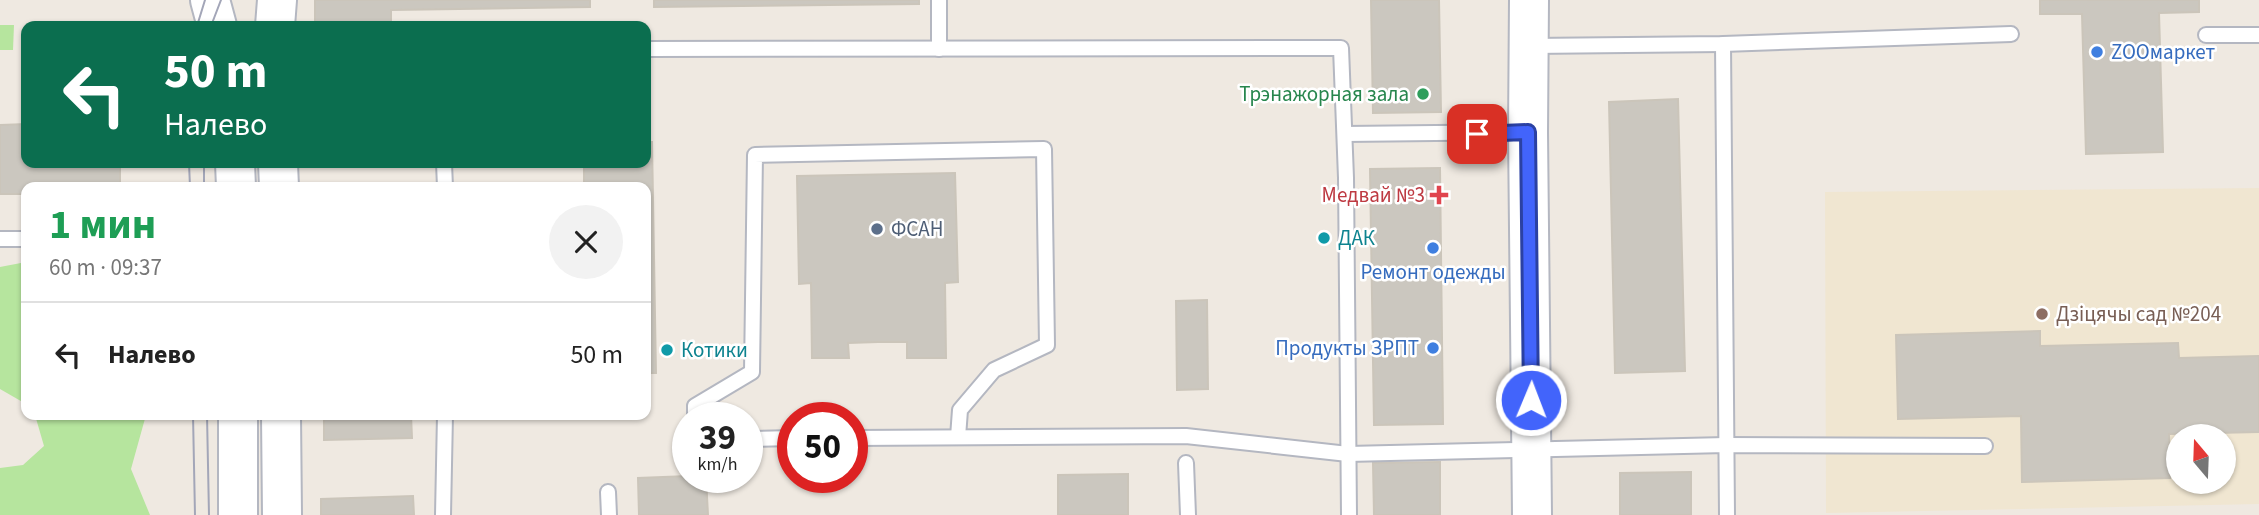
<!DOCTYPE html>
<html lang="ru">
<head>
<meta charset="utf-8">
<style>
	:root { --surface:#fff; --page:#f2f2f2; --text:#222; --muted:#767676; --line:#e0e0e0 }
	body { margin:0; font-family:"Source Sans 3",sans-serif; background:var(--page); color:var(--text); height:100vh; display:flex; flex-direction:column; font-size:26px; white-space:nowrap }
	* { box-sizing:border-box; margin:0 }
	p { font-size:23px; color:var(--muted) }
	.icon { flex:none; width:38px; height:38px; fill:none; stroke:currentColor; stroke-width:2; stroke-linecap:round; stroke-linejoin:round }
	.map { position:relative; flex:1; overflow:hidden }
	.sheet { position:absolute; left:21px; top:182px; width:630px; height:238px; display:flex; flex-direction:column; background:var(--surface); border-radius:14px; box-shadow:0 2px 5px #0004 }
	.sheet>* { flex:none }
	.guide { position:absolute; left:21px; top:21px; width:630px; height:147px; border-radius:14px; box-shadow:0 2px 5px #0004; background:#0b6e4f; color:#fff; overflow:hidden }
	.needle { width:46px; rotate:341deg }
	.fabs { position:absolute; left:2166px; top:424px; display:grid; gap:14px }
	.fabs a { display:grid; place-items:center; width:70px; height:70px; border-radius:50%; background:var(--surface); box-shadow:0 2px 5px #0004; font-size:35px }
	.speed { position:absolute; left:672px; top:402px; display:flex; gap:14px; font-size:35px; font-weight:700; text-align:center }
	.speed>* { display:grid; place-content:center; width:91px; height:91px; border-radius:50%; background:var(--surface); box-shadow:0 2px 5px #0004; line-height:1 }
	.speed small { font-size:18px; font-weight:400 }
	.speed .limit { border:10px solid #d22; background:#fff; color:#111 }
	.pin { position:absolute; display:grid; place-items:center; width:60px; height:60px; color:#fff; margin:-30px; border-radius:14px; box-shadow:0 4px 10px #0006 }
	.me { position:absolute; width:77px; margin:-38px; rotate:1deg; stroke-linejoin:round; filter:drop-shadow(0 0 5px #0008) }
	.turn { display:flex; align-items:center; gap:24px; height:147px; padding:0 28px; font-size:32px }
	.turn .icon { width:91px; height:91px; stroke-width:2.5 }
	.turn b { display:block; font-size:49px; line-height:60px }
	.round { display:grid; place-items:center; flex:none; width:74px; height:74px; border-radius:37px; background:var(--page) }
	.head { display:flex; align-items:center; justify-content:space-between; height:119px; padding:0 28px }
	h1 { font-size:42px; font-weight:700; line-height:52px; color:#1e9e55 }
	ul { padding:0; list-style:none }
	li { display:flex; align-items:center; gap:21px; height:105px; padding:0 28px; border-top:2px solid var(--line) }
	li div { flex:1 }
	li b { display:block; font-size:26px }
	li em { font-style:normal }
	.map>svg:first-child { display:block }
	.education { fill:#f0e6d1; fill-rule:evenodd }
	.green { fill:#b6e59e }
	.building { fill:#cbc7bf; stroke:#cbc5ba; stroke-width:2 }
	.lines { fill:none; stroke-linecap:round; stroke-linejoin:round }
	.service-casing { stroke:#b4b7c1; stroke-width:18 }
	.secondary-casing { stroke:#b4b7c1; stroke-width:42 }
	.service { stroke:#fff; stroke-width:14 }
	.secondary { stroke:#fff; stroke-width:38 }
	.tram { stroke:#a3a6b8; stroke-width:2 }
	.route-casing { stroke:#2b41a3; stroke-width:18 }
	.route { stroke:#4264fb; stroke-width:12 }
	.shop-dot { fill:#3f7fe0; stroke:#fff; stroke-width:2.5 }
	.leisure-dot { fill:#2e9e5b; stroke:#fff; stroke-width:2.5 }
	.health-dot { fill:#e0444e; stroke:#fff; stroke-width:2.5 }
	.service-dot { fill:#5c6f8a; stroke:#fff; stroke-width:2.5 }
	.culture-dot { fill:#0f9aa8; stroke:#fff; stroke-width:2.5 }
	.education-dot { fill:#8d6e63; stroke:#fff; stroke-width:2.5 }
	.labels { text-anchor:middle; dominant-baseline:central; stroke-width:5; stroke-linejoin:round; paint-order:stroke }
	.shop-label { font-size:21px; fill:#366cbe; stroke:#fff; text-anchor:start }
	.leisure-label { font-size:21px; fill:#27864d; stroke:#fff; text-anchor:end }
	.health-label { font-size:21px; fill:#be3a42; stroke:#fff; text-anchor:end }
	.service-label { font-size:21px; fill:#4e5e75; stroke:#fff; text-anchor:start }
	.culture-label { font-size:21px; fill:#0d838f; stroke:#fff; text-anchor:start }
	.education-label { font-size:21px; fill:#785e54; stroke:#fff; text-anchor:start }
</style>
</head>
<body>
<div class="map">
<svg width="2259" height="515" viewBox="0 0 2259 515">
	<rect width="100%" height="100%" fill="#efe9e1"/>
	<path class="education" d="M2259,188V504L1826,513L1825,192ZM2179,436H2224V481H2179Z"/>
	<g class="green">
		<polygon points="0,25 14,25 13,50 0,50"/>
		<polygon points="26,262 26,404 0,389 0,267"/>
		<polygon points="35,415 146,415 131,469 150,515 0,515 0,468 23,465 44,446"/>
	</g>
	<g class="building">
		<polygon points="315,0 590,0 590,7 391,10 391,26 315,26"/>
		<polygon points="654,0 919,0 919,4 654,7"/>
		<polygon points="1371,0 1439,0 1441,112 1373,113"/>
		<polygon points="2040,0 2199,0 2199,12 2159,13 2163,152 2086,154 2082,14 2040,14"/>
		<polygon points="1678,99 1685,371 1615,373 1609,102"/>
		<polygon points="26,124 26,163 120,163 120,187 26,187 26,194 0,194 0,125"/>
		<polygon points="646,142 652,142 656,373 646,373 646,187 584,187 584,163 646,163"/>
		<polygon points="1440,168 1443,424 1374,425 1370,169"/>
		<polygon points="955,173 958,282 945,283 946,358 907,358 907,342 878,342 848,343 849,358 812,358 811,283 799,284 797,176"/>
		<polygon points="1207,300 1208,389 1177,390 1176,301"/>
		<polygon points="2040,331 2040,346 2178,343 2179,358 2259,356 2259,432 2169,434 2170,478 2022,482 2021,416 1898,419 1896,335"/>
		<polygon points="324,415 411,415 412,438 324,440"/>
		<polygon points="1440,462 1440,515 1374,515 1373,463"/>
		<polygon points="1691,472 1691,515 1620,515 1620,473"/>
		<polygon points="1128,474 1128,515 1058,515 1058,475"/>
		<polygon points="688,476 688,478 706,478 708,515 639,515 638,478"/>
		<polygon points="413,496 414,515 321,515 321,499"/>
	</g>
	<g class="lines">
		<defs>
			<g id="service">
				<polyline points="2206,35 2259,35"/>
				<polyline points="1723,44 1727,515"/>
				<polyline points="1531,46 1723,44 2011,34"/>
				<polyline points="646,49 1341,48 1346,178 1349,515"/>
				<polyline points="939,49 939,0"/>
				<polyline points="1345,134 1526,132"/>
				<polyline points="444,163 445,187"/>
				<polyline points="0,239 26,239"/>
				<polyline points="695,418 695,406 752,372 755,155 1044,149 1047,345 994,370 960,410 958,437"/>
				<polyline points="852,438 1186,436 1348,454 1726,445 1985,446"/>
				<polyline points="747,439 793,438"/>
				<polyline points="1186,463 1188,515"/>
				<polyline points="608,492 609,515"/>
				<polyline points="443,515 445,415"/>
			</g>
			<g id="secondary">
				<polyline points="210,0 217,26"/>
				<polyline points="1529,0 1528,132 1532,515"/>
				<polyline points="275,26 277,0"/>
				<polyline points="235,163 236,187"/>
				<polyline points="278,163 279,187"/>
				<polyline points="238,415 238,515"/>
				<polyline points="281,415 282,515"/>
			</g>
		</defs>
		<use href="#service" class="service-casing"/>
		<use href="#secondary" class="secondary-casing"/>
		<use href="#service" class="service"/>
		<use href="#secondary" class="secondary"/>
		<g class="tram">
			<polyline points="197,26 205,0"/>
			<polyline points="211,26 221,0"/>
			<polyline points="189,163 190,187"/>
			<polyline points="204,163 204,187"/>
			<polyline points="193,415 195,515"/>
			<polyline points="207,415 209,515"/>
		</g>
	</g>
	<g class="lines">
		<defs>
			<polyline id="route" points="1477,134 1528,132 1531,400"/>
		</defs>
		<use href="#route" class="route-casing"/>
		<use href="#route" class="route"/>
	</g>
	<g class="shop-dot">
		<circle cx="2097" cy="52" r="7"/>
		<circle cx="1433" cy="248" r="7"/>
		<circle cx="1433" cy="348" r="7"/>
	</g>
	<circle class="leisure-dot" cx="1423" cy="94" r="7"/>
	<path class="health-dot" d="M1435.5 184.5h7v7h7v7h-7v7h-7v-7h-7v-7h7z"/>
	<circle class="service-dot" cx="877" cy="229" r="7"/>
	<g class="culture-dot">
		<circle cx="1324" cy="238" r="7"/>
		<circle cx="667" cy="350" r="7"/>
	</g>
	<circle class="education-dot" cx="2042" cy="314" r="7"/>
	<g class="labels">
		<g class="shop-label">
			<text x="2111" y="52">ZOOмаркет</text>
			<text x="1433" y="272" text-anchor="middle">Ремонт одежды</text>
			<text x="1419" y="348" text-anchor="end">Продукты ЗРПТ</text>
		</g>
		<g class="leisure-label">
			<text x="1409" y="94">Трэнажорная зала</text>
		</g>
		<g class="health-label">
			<text x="1425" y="195">Медвай №3</text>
		</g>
		<g class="service-label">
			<text x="891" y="229">ФСАН</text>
		</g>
		<g class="culture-label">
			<text x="1338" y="238">ДАК</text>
			<text x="681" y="350">Котики</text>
		</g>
		<g class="education-label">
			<text x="2056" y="314">Дзіцячы сад №204</text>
		</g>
	</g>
</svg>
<div class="fabs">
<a><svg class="needle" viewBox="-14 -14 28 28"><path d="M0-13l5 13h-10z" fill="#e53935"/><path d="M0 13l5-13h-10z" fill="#767676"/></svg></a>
</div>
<div class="speed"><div>39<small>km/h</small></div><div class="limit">50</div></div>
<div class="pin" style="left:1477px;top:134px;background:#d93025"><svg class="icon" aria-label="arrive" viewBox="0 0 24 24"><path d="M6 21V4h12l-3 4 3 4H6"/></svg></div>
<svg class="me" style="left:1531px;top:400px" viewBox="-20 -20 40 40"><circle r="17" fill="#4264fb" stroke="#fff" stroke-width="3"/><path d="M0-11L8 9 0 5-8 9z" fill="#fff"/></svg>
<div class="guide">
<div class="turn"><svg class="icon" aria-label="left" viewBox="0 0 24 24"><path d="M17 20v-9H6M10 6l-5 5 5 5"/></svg><div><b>50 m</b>Налево</div></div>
</div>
<section class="sheet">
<div class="head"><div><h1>1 мин</h1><p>60 m · 09:37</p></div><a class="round"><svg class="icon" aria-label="close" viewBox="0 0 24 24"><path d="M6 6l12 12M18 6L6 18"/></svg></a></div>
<ul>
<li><svg class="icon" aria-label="left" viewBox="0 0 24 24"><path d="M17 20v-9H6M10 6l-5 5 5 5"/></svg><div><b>Налево</b></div><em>50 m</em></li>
</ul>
</section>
</div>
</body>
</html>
